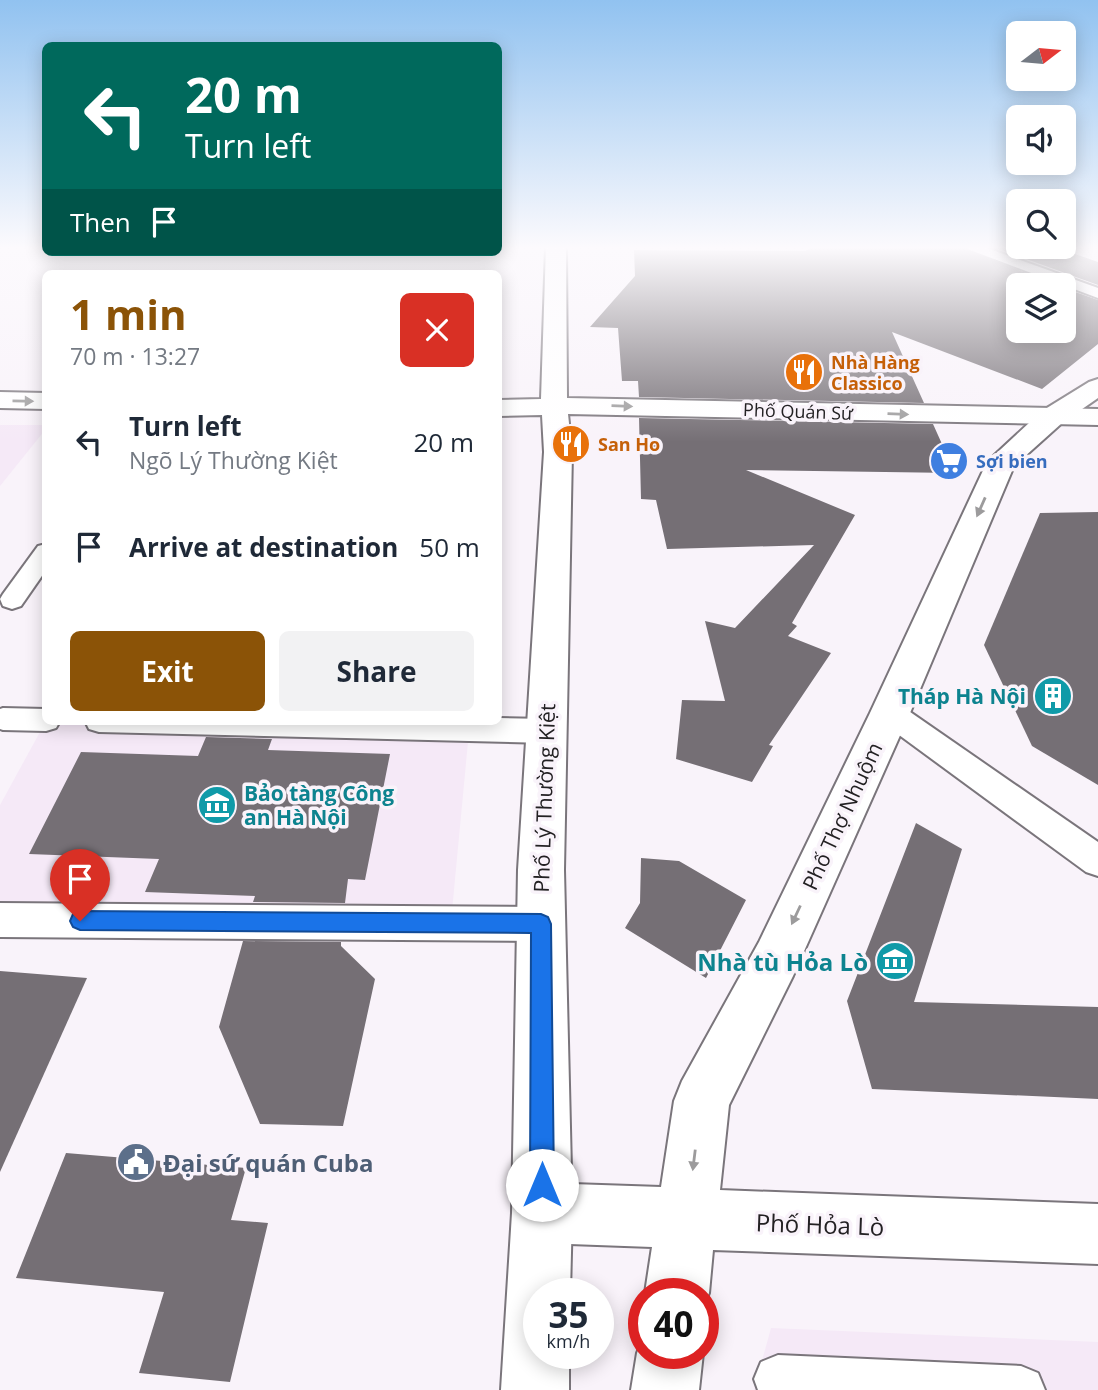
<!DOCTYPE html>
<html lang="en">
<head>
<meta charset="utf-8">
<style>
	:root { --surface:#fff; --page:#f2f2f3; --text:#1f2937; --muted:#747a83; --accent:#8b5307 }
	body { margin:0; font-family:"Open Sans",sans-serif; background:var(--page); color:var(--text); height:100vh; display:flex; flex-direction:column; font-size:26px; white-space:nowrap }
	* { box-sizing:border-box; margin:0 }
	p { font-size:23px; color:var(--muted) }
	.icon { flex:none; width:38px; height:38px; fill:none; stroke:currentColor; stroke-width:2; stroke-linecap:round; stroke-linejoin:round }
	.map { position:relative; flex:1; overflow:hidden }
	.sheet { position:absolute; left:42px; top:270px; width:460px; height:455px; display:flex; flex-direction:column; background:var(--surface); border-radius:10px; box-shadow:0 4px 18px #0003 }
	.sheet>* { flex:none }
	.top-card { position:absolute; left:42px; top:42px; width:460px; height:214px; border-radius:10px; box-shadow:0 4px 18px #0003; background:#00695c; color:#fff; overflow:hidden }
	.needle { width:46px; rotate:74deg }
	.buttons { position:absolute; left:1006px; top:21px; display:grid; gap:14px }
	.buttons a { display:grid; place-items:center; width:70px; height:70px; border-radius:10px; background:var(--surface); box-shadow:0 4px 18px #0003; font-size:35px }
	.speed { position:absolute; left:523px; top:1278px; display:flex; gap:14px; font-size:35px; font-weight:700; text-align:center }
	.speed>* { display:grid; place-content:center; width:91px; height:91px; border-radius:50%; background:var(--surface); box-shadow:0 4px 18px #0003; line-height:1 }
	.speed small { font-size:18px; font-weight:400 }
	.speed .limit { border:10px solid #d22; background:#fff; color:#111 }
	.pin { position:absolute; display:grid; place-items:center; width:60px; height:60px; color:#fff; margin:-72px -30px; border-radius:50% 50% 50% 0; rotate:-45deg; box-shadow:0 0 7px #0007 }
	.pin .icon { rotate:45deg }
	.me { position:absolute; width:77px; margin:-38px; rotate:0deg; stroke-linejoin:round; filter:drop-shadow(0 0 5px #0008) }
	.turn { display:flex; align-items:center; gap:24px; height:147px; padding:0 28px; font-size:32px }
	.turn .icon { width:91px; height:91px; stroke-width:2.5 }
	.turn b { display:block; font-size:49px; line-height:60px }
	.then { display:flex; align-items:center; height:66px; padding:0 28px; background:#0003; gap:14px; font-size:26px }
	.round { display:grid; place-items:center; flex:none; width:74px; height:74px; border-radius:10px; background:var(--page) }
	.headline { display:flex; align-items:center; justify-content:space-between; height:119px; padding:0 28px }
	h1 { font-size:42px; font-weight:700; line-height:52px; color:var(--accent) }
	.primary-button { display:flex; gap:14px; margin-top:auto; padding:14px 28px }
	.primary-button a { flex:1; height:80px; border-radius:10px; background:var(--accent); color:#fff; font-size:28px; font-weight:700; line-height:80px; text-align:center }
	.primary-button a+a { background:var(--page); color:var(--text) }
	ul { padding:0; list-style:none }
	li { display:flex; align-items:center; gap:21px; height:105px; padding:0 28px }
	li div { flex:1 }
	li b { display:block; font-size:26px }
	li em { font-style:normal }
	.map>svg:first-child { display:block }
	.built { fill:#f5e9f7 }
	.building { fill:#756f75 }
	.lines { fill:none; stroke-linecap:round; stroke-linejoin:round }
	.lane-casing { stroke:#7a757b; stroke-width:4 }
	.street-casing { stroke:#7a757b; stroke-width:4 }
	.secondary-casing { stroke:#7a757b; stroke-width:4 }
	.lane { fill:#fff; fill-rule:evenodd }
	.street { fill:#fff; fill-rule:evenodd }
	.secondary { fill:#fff; fill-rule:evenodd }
	.oneway { fill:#9c9b9c }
	.route { fill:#1a73e8; stroke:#114b97; stroke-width:2 }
	.labels { text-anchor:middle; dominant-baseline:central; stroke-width:7; stroke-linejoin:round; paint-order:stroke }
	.far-food-label { font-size:18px; font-weight:bold; fill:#c56008; stroke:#f9f3fa; text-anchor:start }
	.far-street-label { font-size:18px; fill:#232123; stroke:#f9f3fa }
	.far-shop-label { font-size:18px; font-weight:bold; fill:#366cbe; stroke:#f9f3fa; text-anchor:start }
	.culture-label { font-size:21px; font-weight:bold; fill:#0d838f; stroke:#f9f3fa; text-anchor:end }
	.street-label { font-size:21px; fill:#232123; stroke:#f9f3fa }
	.near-culture-label { font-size:24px; font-weight:bold; fill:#0d838f; stroke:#f9f3fa; text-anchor:end }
	.near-service-label { font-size:24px; font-weight:bold; fill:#4e5e75; stroke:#f9f3fa; text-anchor:start }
	.near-street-label { font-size:24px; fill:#232123; stroke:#f9f3fa }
</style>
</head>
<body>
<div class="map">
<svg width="1098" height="1390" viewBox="0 0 1098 1390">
	<rect width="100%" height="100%" fill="#f9f3fa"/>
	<g class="built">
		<polygon points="0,425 46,425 45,430 0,486"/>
		<polygon points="46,721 470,721 452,911 0,905 0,805"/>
		<polygon points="771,1328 1098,1342 1098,1390 754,1390"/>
	</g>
	<g class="building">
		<polygon points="814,247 960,247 1057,285 1018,285 1018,331 1064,331 1064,288 1098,300 1098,344 1042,389 892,332 924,403 639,397 638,381 622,381 618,328 590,327 635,276 634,250 805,251"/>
		<polygon points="993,247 1055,247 1098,262 1098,285"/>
		<polygon points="639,418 933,424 955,473 746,470 855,515 792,623 797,626 788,636 831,653 769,745 773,746 752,782 676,759 682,700 725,701 705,621 735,628 814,545 667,549 656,500 641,499"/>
		<polygon points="1098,512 1098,785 1032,746 984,645 1040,513"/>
		<polygon points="206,737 272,739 268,750 390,754 365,880 348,879 345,903 253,902 255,896 145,892 159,859 29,854 81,752 198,756"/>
		<polygon points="916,823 962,849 914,1002 1098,1007 1098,1099 872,1089 847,1001"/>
		<polygon points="641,858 679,861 746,900 706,978 625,928 640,903"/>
		<polygon points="243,941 341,942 341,946 375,979 343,1126 260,1124 219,1027"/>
		<polygon points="0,971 87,978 0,1172"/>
		<polygon points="66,1153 246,1168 231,1220 268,1223 230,1382 139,1373 164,1292 16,1278"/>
	</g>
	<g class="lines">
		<defs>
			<g id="lane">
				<polygon points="962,247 984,247 1098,288 1098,298"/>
				<polygon points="46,544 46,570 21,606 12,609 3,606 0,599 3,594 38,546"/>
				<polygon points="890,702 900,705 1098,842 1098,876 1086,872 880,721 876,713 880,705"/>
				<polygon points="3,708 46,709 46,721 60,721 56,728 46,731 3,730 0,729 0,709"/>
				<polygon points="499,718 546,719 556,723 561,731 556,739 546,743 99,732 89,729 85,721 499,721"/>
				<polygon points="0,903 541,907 553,912 558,924 553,936 541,941 0,937"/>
				<polygon points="778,1355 1021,1366 1038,1373 1045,1390 758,1390 754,1379 761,1362"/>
			</g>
			<g id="street">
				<polygon points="1098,379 1098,398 1062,423 1014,466 910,713 793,976 729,1105 720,1190 1098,1204 1098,1264 713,1250 709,1293 704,1305 704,1293 645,1293 652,1247 542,1243 521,1234 512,1213 521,1192 542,1183 661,1187 674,1101 682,1081 759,942 870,713 987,462 1042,411 1089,382"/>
				<polygon points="644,1336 644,1353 703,1353 699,1390 631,1390 637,1353"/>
			</g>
			<g id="secondary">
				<polygon points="546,247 566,247 567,398 1098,409 1098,425 568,414 572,452 564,870 572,1213 570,1293 539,1293 539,1353 569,1353 569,1390 501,1390 512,1213 518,870 544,452 542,415 499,416 499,400 541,399"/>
				<polygon points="0,392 46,393 46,409 0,408"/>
			</g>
		</defs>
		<use href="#lane" class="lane-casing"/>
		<use href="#street" class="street-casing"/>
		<use href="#secondary" class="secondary-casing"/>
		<use href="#lane" class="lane"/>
		<use href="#street" class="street"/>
		<use href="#secondary" class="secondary"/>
	</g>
	<defs><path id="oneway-solid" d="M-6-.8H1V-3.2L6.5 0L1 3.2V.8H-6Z" transform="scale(1.75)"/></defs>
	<g class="oneway">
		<use href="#oneway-solid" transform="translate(23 401) rotate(1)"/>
		<use href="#oneway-solid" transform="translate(622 406) rotate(2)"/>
		<use href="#oneway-solid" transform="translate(898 414) rotate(2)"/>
		<use href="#oneway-solid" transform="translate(981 507) rotate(114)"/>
		<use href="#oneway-solid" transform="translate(796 915) rotate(115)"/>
		<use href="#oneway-solid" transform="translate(694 1160) rotate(97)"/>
	</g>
	<linearGradient id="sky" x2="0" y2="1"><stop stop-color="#91c2f0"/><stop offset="0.56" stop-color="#fcfafd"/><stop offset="1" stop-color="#fcfafd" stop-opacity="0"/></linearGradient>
	<rect width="1098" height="442" fill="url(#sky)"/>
	<polygon class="route" points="80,911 541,914 548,917 551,924 554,1185 551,1193 542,1197 534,1193 530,1185 531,933 80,930 73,927 70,921 73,914"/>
	<defs>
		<symbol id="restaurant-disc" viewBox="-11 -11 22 22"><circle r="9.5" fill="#e8710a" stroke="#f9f3fa"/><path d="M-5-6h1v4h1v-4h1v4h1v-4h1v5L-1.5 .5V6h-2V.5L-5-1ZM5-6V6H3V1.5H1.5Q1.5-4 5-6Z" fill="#fff"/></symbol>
		<symbol id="supermarket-disc" viewBox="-11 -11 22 22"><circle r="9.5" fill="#3f7fe0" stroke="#f9f3fa"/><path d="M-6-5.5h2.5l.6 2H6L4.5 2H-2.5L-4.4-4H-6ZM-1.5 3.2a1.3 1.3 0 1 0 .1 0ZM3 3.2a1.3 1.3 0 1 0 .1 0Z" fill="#fff"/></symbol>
		<symbol id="building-disc" viewBox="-11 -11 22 22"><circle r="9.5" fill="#0f9aa8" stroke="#f9f3fa"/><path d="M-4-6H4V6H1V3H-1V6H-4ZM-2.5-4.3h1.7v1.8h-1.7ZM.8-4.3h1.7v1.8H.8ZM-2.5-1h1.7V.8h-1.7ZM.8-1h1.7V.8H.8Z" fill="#fff"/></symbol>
		<symbol id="museum-disc" viewBox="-11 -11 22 22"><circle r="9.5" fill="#0f9aa8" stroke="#f9f3fa"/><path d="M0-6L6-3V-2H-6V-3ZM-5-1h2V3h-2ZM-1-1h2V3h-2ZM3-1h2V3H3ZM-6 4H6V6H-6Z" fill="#fff"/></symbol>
		<symbol id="civic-disc" viewBox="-11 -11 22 22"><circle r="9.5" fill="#5c6f8a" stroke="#f9f3fa"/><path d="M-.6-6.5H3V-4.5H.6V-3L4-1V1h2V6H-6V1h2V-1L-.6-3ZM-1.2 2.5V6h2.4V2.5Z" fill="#fff"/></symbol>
	</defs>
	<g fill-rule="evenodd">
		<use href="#restaurant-disc" x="782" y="350" width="44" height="44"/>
		<use href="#restaurant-disc" x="549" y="422" width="44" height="44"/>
		<use href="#supermarket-disc" x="927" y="439" width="44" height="44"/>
		<use href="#building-disc" x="1031" y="674" width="44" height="44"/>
		<use href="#museum-disc" x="195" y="783" width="44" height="44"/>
		<use href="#museum-disc" x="873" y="939" width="44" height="44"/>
		<use href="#civic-disc" x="114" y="1140" width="44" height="44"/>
	</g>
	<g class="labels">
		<g class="far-food-label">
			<text x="831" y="362">Nhà Hàng<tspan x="831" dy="21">Classico</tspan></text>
			<text x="598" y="444">San Ho</text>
		</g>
		<g class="far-street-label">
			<text transform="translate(798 411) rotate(2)">Phố Quán Sứ</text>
		</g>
		<g class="far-shop-label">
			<text x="976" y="461">Sợi bien</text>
		</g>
		<g class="culture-label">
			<text x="1026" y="696">Tháp Hà Nội</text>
			<text x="244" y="793" text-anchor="start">Bảo tàng Công<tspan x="244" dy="24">an Hà Nội</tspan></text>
		</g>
		<g class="street-label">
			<text transform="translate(544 798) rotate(-88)">Phố Lý Thường Kiệt</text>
			<text transform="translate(842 816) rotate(-65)">Phố Thợ Nhuộm</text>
		</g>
		<g class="near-culture-label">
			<text x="868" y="961">Nhà tù Hỏa Lò</text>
		</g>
		<g class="near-service-label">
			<text x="163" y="1162">Đại sứ quán Cuba</text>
		</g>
		<g class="near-street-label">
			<text transform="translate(820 1224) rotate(2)">Phố Hỏa Lò</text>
		</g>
	</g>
</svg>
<div class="buttons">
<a><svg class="needle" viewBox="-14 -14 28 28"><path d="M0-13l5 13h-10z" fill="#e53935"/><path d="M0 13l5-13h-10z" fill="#747a83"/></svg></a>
<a><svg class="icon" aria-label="sound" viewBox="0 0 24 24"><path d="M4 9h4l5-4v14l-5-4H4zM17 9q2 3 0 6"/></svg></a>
<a><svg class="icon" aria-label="search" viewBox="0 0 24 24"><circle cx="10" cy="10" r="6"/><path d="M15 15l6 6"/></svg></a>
<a><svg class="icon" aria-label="layers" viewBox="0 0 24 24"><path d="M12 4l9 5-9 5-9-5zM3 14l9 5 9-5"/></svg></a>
</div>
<div class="speed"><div>35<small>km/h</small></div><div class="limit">40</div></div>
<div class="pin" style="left:80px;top:921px;background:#d93025"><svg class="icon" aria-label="arrive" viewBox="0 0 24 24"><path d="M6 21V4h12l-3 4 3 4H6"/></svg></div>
<svg class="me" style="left:542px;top:1185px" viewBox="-20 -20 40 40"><circle r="19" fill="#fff"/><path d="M0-13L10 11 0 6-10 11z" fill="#1a73e8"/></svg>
<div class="top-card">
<div class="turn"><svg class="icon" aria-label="left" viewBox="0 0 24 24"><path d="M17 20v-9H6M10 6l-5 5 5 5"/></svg><div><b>20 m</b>Turn left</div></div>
<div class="then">Then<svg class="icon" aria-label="arrive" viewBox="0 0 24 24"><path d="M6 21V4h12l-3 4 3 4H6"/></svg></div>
</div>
<section class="sheet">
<div class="headline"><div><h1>1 min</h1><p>70 m · 13:27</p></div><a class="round" style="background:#d93025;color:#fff"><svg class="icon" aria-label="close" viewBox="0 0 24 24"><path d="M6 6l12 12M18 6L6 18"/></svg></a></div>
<ul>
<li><svg class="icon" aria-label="left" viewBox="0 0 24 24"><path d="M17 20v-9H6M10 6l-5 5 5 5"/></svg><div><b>Turn left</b><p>Ngõ Lý Thường Kiệt</p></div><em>20 m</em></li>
<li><svg class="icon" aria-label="arrive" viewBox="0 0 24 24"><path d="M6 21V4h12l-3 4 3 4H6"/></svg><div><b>Arrive at destination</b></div><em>50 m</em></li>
</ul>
<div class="primary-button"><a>Exit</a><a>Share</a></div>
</section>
</div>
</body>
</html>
